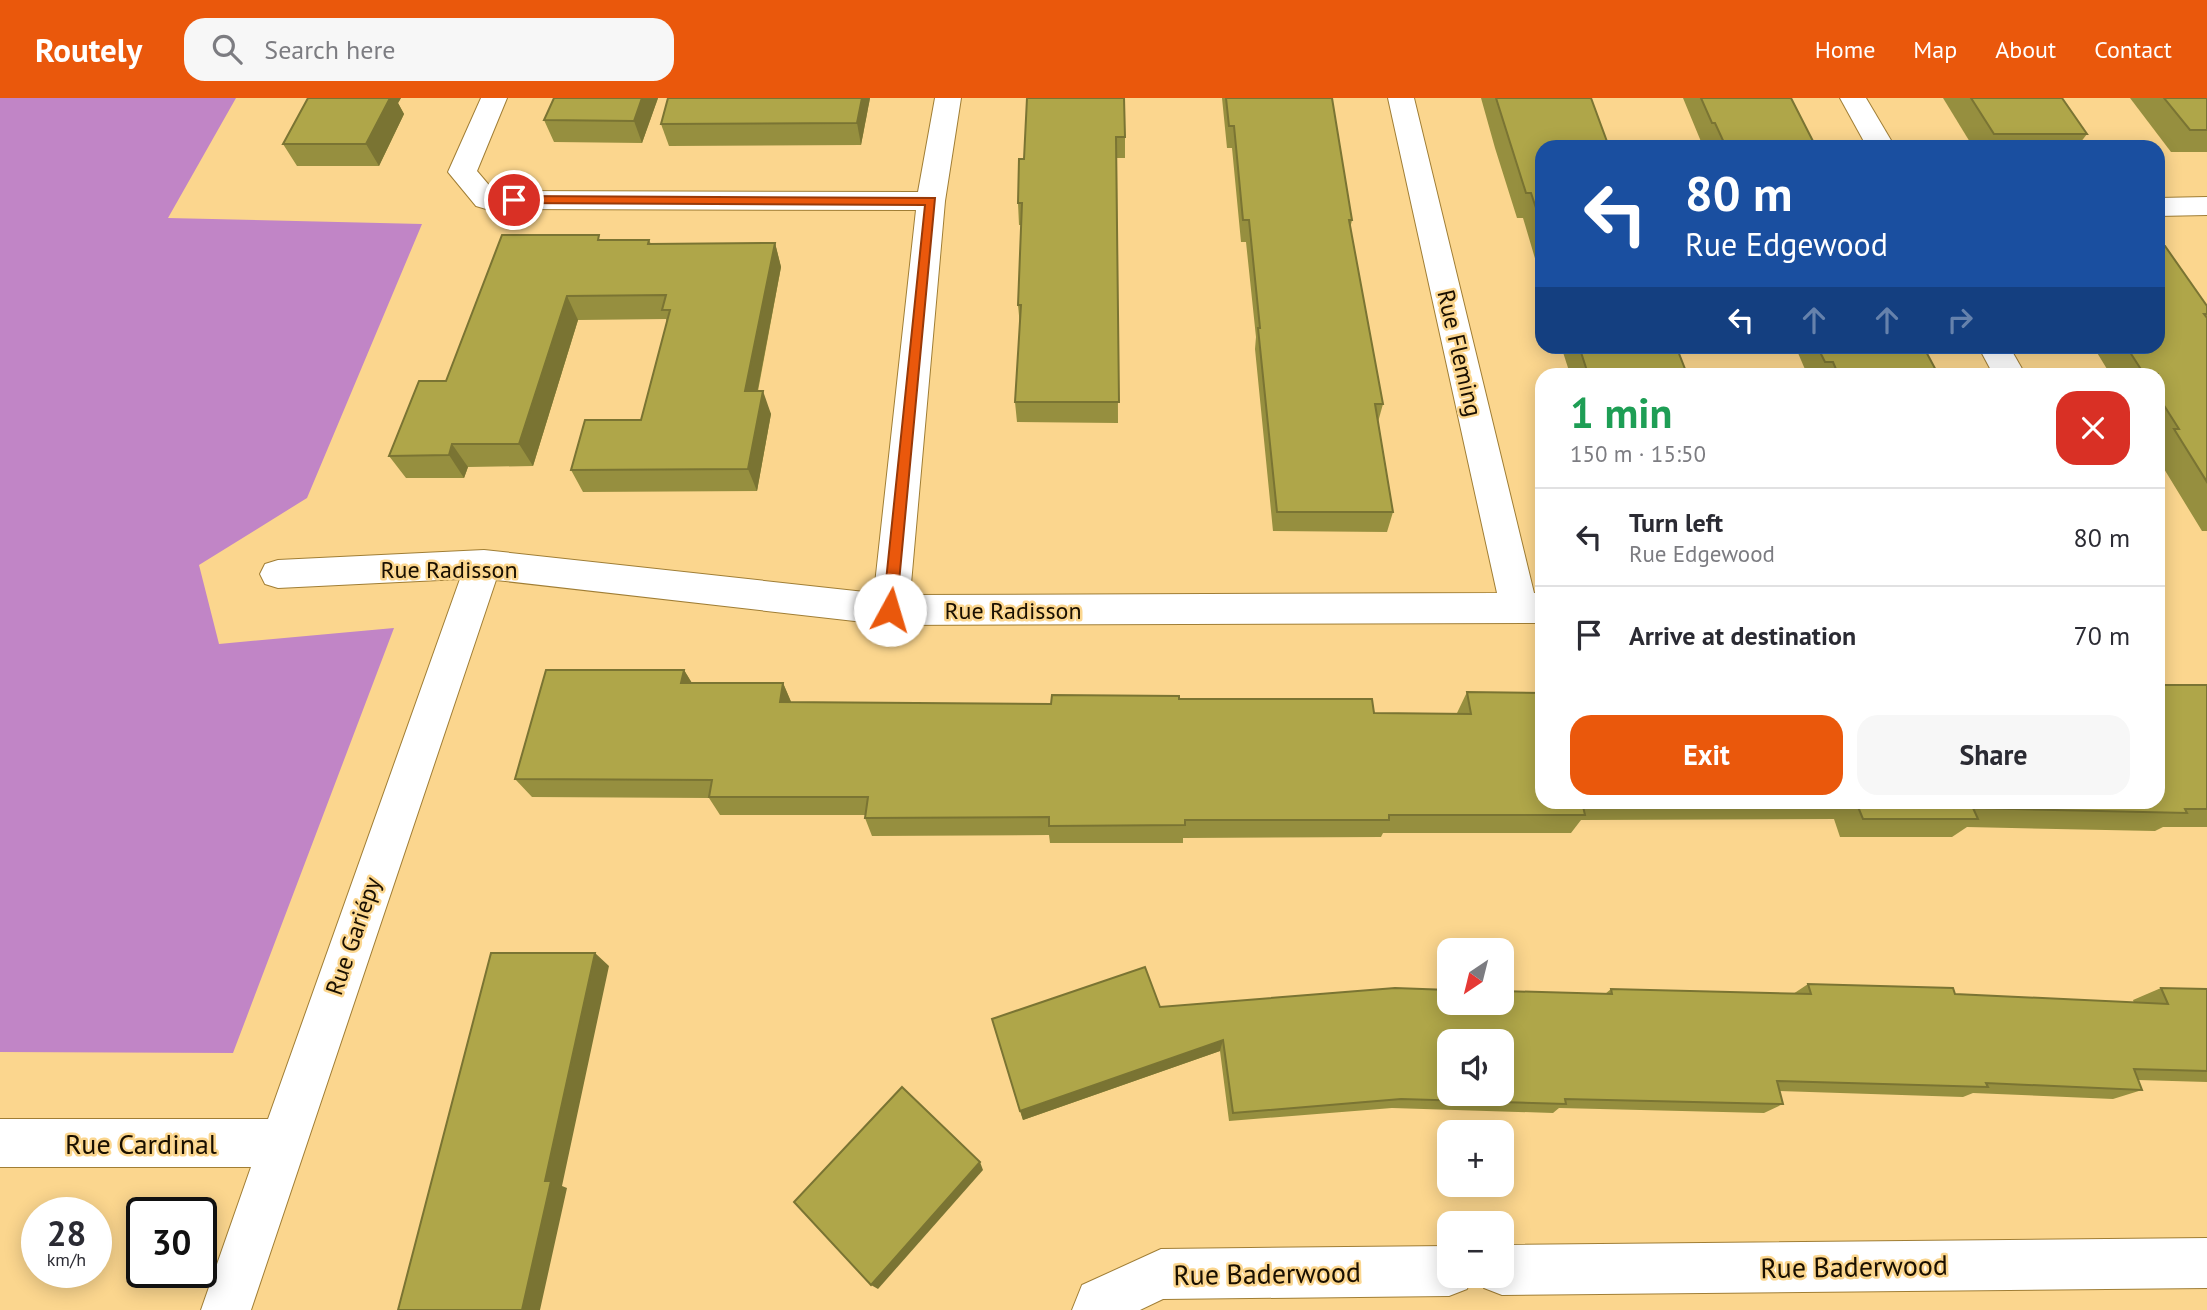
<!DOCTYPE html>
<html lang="en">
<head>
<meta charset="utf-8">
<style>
	:root { --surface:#fff; --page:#f7f7f7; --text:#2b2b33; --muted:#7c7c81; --line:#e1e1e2; --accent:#ea580c }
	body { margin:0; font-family:"PT Sans",sans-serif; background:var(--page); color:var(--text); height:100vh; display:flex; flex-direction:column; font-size:26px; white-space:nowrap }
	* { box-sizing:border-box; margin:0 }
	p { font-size:23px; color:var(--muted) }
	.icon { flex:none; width:38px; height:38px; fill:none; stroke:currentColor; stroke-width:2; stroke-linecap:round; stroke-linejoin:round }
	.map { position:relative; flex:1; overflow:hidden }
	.sheet { position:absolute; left:1535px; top:270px; width:630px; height:441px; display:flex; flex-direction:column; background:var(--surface); border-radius:21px; box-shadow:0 4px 18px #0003 }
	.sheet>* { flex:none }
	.hud { position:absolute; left:1535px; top:42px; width:630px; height:214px; border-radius:21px; box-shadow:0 4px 18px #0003; background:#1a4fa0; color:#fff; overflow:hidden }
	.needle { width:46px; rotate:215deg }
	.tools { position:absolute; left:1437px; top:840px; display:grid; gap:14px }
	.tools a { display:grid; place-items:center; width:77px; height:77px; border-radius:14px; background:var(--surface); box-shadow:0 4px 18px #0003; font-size:35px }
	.speed { position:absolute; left:21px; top:1099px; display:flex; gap:14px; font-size:35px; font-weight:700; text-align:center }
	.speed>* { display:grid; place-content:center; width:91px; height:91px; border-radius:50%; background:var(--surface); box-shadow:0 4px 18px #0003; line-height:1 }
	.speed small { font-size:18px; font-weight:400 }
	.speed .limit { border:4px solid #111; border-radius:10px; background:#fff; color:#111 }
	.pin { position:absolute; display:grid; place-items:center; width:60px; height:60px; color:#fff; margin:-30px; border:4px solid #fff; border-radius:50%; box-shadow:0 2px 7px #0007 }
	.me { position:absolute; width:77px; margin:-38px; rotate:6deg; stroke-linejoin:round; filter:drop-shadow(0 0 5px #0008) }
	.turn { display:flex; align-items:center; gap:24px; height:147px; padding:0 35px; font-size:32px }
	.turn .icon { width:91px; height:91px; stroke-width:2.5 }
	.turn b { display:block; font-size:49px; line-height:60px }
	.lanes { display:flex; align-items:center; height:66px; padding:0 35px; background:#0003; justify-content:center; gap:35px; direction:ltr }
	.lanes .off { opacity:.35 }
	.round { display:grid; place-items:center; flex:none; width:74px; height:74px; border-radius:21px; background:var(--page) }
	.headline { display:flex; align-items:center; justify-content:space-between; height:119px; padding:0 35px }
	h1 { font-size:42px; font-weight:700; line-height:52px; color:#1e9e55 }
	.button { display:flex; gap:14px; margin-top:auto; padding:14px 35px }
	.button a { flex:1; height:80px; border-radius:21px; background:var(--accent); color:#fff; font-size:28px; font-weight:700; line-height:80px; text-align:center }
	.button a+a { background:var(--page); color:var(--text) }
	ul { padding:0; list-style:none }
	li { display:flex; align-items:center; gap:21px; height:98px; padding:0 35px; border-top:2px solid var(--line) }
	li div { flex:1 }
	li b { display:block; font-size:26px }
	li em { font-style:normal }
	header { display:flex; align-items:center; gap:42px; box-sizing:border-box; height:98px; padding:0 35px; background:var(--accent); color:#fff }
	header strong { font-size:33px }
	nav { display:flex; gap:38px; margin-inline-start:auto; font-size:24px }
	.search { width:490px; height:63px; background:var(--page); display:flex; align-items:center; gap:18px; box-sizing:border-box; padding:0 24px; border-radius:21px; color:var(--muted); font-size:26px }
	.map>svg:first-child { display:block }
	.forest { fill:#c185c6 }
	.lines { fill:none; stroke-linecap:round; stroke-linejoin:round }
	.minor-casing { stroke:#a07e35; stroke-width:2 }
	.minor { fill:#fff; fill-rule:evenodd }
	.wall { fill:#968f3f }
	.shaded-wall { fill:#7a7433 }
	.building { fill:#afa649; stroke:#7a7433; stroke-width:2; fill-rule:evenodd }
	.route { fill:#ea580c; stroke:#983908; stroke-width:2 }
	.labels { text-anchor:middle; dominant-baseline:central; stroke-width:5; stroke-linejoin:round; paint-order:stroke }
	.street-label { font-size:24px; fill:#190f00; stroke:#fbd68e }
	.near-street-label { font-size:28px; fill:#190f00; stroke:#fbd68e }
</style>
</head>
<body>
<header>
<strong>Routely</strong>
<div class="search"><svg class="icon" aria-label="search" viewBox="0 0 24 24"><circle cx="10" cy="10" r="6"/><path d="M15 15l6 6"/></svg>Search here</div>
<nav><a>Home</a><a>Map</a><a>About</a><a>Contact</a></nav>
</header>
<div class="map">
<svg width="2207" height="1212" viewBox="0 0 2207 1212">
	<rect width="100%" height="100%" fill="#fbd68e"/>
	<polygon class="forest" points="0,0 236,0 168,120 422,126 307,400 199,467 219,546 394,530 233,955 0,954"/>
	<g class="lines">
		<defs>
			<g id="minor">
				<polygon points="481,0 507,0 477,73 494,93 918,94 935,0 961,0 945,103 910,497 1497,495 1388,0 1414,0 1534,495 1542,495 1542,525 890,527 496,482 251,1212 201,1212 251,1069 0,1069 0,1021 268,1021 460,481 278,490 265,486 260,476 265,466 278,462 484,452 874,495 916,112 486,111 476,108 448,74"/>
				<polygon points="1840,0 1866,0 1895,49 1867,49"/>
				<polygon points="2207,99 2207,117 2158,118 2158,100"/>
				<polygon points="1978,248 2009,248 2025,276 1993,276"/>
				<polygon points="2207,1140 2207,1190 1502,1197 1484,1190 1480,1178 1502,1178 1502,1147"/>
				<polygon points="1449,1148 1449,1178 1472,1178 1467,1191 1449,1198 1163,1201 1140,1212 1072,1212 1082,1187 1161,1151"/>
			</g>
		</defs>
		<use href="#minor" class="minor-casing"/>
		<use href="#minor" class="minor"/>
	</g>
	<g class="wall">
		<polygon points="401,0 398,5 404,16 379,68 297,68 283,46"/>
		<polygon points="554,0 658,0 642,45 554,44 544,22"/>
		<polygon points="668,0 870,0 861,47 669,48 661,26"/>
		<polygon points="1027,0 1125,39 1125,60 1117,60 1118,325 1017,324 1015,304 1020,228 1018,207 1021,127 1019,127 1018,105 1024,61"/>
		<polygon points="1222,0 1332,0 1352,122 1350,131 1383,306 1378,324 1393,414 1387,434 1273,433 1255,251 1256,239 1246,144 1241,144 1232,50 1227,50"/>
		<polygon points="1481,0 1591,0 1542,49 1542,184 1523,120 1517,120 1495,50"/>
		<polygon points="1683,0 1791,0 1816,49 1707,49 1705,46 1702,46"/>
		<polygon points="1943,0 2062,0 2087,36 2077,49 1973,49"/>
		<polygon points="2130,0 2207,0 2207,54 2171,54"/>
		<polygon points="601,142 649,142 651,146 775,145 781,169 758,293 771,316 757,393 583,394 571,372 641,322 667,224 666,221 578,222 533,368 468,369 464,380 406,380 389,358"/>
		<polygon points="2207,208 2207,433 2202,433 2158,361 2158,276 2110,276 2093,248 2158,248"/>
		<polygon points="1561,248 1676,248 1687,276 1570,276"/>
		<polygon points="1795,248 1923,248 1938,276 1807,276"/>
		<polygon points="684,572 692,585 783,585 791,604 1051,606 1179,601 1374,615 1457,615 1467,594 1542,704 2207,587 2207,729 2163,729 2155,733 1967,729 1952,739 1840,739 1834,721 1581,722 1571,735 1383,735 1381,739 1183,740 1183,745 1050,745 1049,737 872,738 865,720 866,717 720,717 709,700 532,699 515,681"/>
		<polygon points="1808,886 1955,896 2134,905 2133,902 2161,890 2207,891 2207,984 2138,982 2142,992 2113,1001 1973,995 1963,999 1779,993 1783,1006 1764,1015 1559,1010 1553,1015 1392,1010 1229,1023 1220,953 1023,1022 992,921 1160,909 1605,896 1611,891 1793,896"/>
	</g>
	<g class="shaded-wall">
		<polygon points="384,0 401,0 398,5 404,16 379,68 366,46"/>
		<polygon points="642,0 658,0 642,45 634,23"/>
		<polygon points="862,0 870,0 861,47 857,25"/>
		<polygon points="775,145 781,169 753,316 745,293"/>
		<polygon points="567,198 578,222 533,368 519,346"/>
		<polygon points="763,293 771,316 757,393 748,371"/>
		<polygon points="452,346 468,369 464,380 449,357"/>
		<polygon points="684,572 696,592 681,585"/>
		<polygon points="783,585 792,606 780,604"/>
		<polygon points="595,855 609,868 562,1088 567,1090 540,1212 522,1212 545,1083"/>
		<polygon points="1223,942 1220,953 1023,1022 1020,1013"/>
		<polygon points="980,1064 983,1072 878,1191 871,1187"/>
	</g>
	<g class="building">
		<polygon points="308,0 390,0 366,46 283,46"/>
		<polygon points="554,0 642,0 634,23 544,22"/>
		<polygon points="668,0 862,0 857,25 661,26"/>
		<polygon points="1027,0 1124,0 1125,39 1116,39 1119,304 1015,304 1021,207 1018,207 1022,105 1018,105 1019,61 1024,61"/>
		<polygon points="1226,0 1332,0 1352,122 1349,122 1383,306 1375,306 1393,414 1277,414 1258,230 1260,230 1249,122 1243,122 1234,28 1229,28"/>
		<polygon points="1496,0 1591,0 1609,49 1542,49 1542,128 1531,95 1526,95"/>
		<polygon points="1701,0 1791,0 1816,49 1726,49 1715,25 1712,25"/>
		<polygon points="1971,0 2062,0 2087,36 1994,36"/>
		<polygon points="2164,0 2207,0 2207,32 2190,32"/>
		<polygon points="502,137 599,137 598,142 649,142 648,146 775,145 745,293 763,293 748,371 571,372 585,322 641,322 670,212 662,212 666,197 567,198 519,346 452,346 449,357 389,358 419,283 446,283"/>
		<polygon points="2158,148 2165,148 2207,208 2207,216 2204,216 2207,220 2207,384 2174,331 2179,331 2158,298 2158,276 2144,276 2126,248 2158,248"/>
		<polygon points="1579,248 1676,248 1687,276 1588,276"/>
		<polygon points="1817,248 1923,248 1938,276 1838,276 1833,264 1825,264"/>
		<polygon points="546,572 684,572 681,585 783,585 780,604 1051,606 1052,597 1179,598 1179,601 1372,601 1374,615 1471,616 1467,594 1542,595 1542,704 1704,704 1582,704 1585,717 1389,717 1389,722 1185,722 1185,727 1049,728 1049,719 865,720 868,699 709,699 712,682 515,681"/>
		<polygon points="2158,587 2207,587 2207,711 2185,711 2187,715 1973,710 1978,721 1863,721 1856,704 2158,704"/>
		<polygon points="491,855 595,855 545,1083 551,1083 522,1212 398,1212"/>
		<path d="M1145,869L1160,909L1395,890L1449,892V905H1502V893L1612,896L1611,891L1811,896L1808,886L1953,890L1955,896L2168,906L2161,890L2207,891V973L2134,971L2142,992L1986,985L1988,989L1777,983L1783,1006L1565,1001L1566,1006L1401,1001L1233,1015L1223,942L1020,1013L992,921ZM1449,943H1502V996H1449Z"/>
		<polygon points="902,989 980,1064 871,1187 794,1104"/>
	</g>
	<polygon class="route" points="514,98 935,100 896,516 885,516 883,512 925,107 510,105 508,102"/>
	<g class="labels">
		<g class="street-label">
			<text transform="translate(1460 255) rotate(77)">Rue Fleming</text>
			<text x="449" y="471">Rue Radisson</text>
			<text x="1013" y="512">Rue Radisson</text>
			<text transform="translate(353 838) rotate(-71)">Rue Gariépy</text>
		</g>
		<g class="near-street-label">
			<text x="141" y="1045">Rue Cardinal</text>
			<text transform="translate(1854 1168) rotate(-1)">Rue Baderwood</text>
			<text transform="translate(1267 1175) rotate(-1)">Rue Baderwood</text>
		</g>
	</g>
</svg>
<div class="tools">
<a><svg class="needle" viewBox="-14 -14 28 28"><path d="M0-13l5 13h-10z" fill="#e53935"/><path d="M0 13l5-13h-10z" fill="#7c7c81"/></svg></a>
<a><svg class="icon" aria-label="sound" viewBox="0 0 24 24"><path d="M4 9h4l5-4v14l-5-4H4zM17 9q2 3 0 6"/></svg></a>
<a>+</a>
<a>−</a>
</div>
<div class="speed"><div>28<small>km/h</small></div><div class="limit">30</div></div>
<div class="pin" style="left:514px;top:102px;background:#d93025"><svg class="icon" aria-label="arrive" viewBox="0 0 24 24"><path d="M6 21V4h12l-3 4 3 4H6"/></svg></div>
<svg class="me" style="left:890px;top:512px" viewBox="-20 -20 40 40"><circle r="19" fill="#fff"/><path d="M0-13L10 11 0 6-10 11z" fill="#ea580c"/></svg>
<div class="hud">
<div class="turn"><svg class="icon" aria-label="left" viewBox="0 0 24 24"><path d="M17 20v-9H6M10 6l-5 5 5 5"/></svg><div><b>80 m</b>Rue Edgewood</div></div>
<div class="lanes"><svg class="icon" aria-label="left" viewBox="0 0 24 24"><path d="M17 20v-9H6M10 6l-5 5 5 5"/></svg><svg class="icon off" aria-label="ahead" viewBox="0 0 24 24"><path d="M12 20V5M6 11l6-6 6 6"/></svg><svg class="icon off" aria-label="ahead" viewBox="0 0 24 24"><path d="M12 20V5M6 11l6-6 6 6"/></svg><svg class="icon off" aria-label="right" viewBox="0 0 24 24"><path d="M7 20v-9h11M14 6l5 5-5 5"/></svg></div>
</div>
<section class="sheet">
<div class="headline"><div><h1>1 min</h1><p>150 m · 15:50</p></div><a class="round" style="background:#d93025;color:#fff"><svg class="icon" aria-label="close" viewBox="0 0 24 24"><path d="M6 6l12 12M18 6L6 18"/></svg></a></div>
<ul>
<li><svg class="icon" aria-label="left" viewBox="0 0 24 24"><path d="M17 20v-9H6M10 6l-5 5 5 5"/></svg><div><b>Turn left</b><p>Rue Edgewood</p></div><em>80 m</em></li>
<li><svg class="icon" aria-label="arrive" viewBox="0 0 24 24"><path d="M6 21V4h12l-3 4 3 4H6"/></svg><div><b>Arrive at destination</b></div><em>70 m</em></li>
</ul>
<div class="button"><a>Exit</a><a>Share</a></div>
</section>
</div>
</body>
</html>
